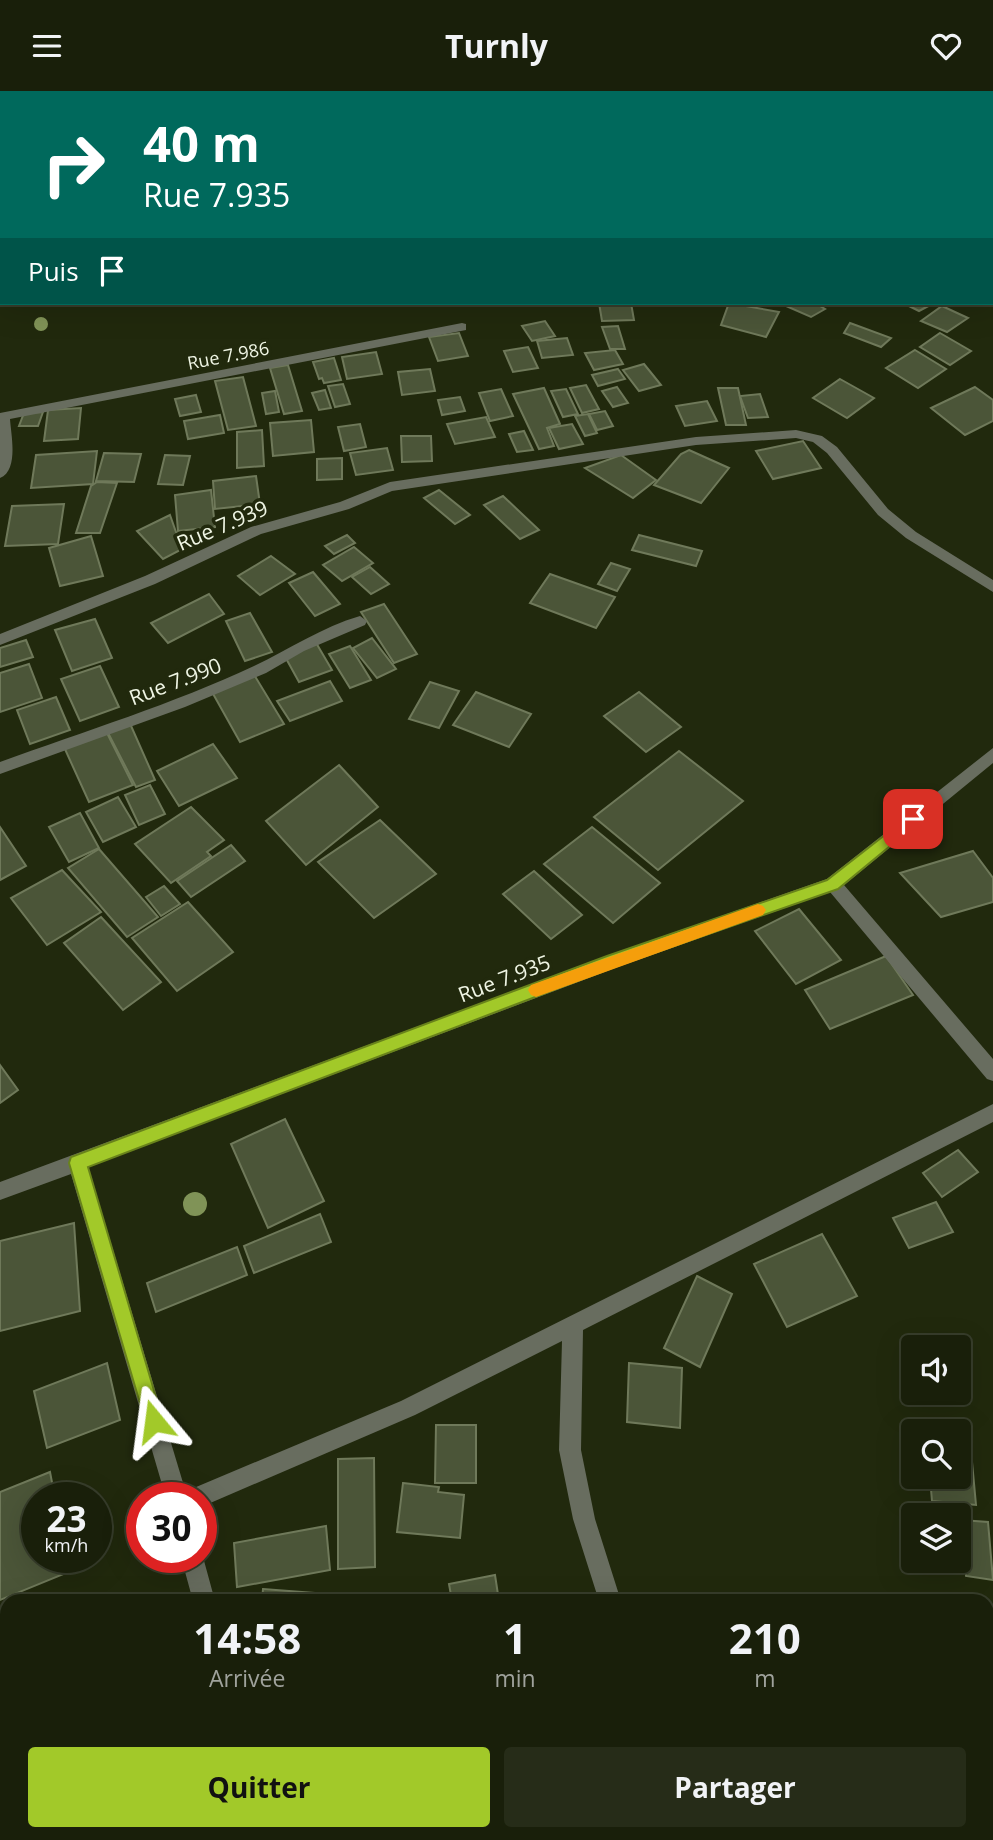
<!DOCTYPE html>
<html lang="fr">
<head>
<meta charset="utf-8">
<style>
	:root { --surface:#191f0a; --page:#262c18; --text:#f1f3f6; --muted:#9fa29c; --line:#373d2b; --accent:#a2c929 }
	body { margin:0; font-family:"Open Sans",sans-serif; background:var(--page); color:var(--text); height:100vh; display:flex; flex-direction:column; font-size:26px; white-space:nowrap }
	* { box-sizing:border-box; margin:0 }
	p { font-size:23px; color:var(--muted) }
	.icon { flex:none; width:38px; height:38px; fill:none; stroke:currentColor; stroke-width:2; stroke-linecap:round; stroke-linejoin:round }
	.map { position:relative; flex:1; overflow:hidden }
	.side { position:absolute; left:0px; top:1503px; width:994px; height:247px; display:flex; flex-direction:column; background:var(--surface); border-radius:21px 21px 0 0; box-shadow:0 7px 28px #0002,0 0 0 2px var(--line) }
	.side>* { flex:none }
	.banner { position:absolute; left:0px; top:0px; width:994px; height:214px; box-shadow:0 7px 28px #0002,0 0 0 2px var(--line); background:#00695c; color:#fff; overflow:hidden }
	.buttons { position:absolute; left:901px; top:1244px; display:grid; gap:14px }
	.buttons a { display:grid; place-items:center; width:70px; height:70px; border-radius:7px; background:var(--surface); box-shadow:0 7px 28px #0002,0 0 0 2px var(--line); font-size:35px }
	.speed { position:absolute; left:21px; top:1391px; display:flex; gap:14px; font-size:35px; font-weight:700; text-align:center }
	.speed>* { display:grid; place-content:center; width:91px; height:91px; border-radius:50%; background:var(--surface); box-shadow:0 7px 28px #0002,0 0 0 2px var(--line); line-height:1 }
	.speed small { font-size:18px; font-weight:400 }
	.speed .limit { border:10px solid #d22; background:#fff; color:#111 }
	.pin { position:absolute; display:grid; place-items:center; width:60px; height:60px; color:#fff; margin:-30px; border-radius:14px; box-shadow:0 4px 10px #0006 }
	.me { position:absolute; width:77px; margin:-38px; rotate:344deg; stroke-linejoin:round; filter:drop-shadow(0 0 5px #0008) }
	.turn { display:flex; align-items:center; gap:24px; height:147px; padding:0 28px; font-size:32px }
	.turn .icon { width:91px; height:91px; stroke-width:2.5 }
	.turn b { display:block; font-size:49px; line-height:60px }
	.then { display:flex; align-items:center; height:66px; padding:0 28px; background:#0003; gap:14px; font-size:26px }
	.eta { display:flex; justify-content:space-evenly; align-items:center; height:119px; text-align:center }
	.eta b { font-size:42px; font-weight:700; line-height:49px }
	.button { display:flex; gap:14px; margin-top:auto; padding:14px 28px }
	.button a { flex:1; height:80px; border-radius:7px; background:var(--accent); color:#111; font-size:28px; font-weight:700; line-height:80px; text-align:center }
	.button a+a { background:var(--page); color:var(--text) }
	header { display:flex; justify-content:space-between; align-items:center; height:91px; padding:0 28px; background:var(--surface); font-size:32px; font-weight:700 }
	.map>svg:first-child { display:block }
	.building { fill:#4b5538; stroke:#6f795a; stroke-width:2 }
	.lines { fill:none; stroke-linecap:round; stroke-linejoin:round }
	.minor { fill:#686d5f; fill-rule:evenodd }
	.tree { fill:#809357 }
	.route { fill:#a2c929; stroke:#69831b; stroke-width:2 }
	.slow { fill:#f59e0b }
	.labels { text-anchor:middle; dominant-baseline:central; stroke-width:7; stroke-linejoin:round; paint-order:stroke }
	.far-street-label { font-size:18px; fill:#eff5e4; stroke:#21290d }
	.street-label { font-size:21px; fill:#eff5e4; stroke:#21290d }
</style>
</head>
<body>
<header><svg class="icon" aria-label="menu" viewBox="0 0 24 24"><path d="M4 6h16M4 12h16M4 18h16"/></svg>Turnly<svg class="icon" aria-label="heart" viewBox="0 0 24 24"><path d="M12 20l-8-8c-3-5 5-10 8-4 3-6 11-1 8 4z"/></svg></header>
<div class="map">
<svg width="993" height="1749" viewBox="0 0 993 1749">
	<rect width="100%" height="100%" fill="#21290d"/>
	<g class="building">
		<polygon points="2,40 2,139 0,144 0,46"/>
		<polygon points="599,212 631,212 634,229 602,230"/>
		<polygon points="729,212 779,221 766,246 721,234"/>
		<polygon points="790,212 815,212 825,218 811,226 786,215"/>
		<polygon points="903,212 934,212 919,220"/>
		<polygon points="942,215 968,227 947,241 921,230"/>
		<polygon points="545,230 555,245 532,250 522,235"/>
		<polygon points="850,232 891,247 881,256 844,242"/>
		<polygon points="618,235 625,258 610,258 602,236"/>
		<polygon points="459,242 468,265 438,270 429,246"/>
		<polygon points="940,242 971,260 950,274 920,256"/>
		<polygon points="567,247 573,264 542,267 537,250"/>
		<polygon points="528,256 538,277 513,281 504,260"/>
		<polygon points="615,259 623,273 594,279 585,262"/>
		<polygon points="915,259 946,278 918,297 886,277"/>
		<polygon points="376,261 382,283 347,288 342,266"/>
		<polygon points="334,267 341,289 324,292 322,287 319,288 313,271"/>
		<polygon points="644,273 661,294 639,300 623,279"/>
		<polygon points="288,274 302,320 284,323 270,277"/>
		<polygon points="430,278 435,300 402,304 398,281"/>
		<polygon points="618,278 625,288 598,295 592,284"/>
		<polygon points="243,286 256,335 228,339 215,290"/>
		<polygon points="840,288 874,307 847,327 813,307"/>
		<polygon points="343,293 350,313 335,316 328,295"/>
		<polygon points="586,294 599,318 582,322 570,297"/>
		<polygon points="617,296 628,312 613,316 602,300"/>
		<polygon points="975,296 993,309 993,330 965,344 931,317"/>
		<polygon points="544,297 560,333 547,337 554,355 539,358 513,303"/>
		<polygon points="718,297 738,297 746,334 726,334"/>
		<polygon points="501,298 513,325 490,330 479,302"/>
		<polygon points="566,298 578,323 563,326 551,300"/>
		<polygon points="325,299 331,317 319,319 312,302"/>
		<polygon points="275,300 279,321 266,323 262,302"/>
		<polygon points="760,303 768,326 748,327 740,305"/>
		<polygon points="196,304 201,321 180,325 175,308"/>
		<polygon points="460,306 465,320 442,324 438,309"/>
		<polygon points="707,310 717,330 685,335 676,315"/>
		<polygon points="81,317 78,348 44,350 48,319"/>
		<polygon points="605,320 613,335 597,339 589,323"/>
		<polygon points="43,321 38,335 19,335 24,322"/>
		<polygon points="588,323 597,342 585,345 575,325"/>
		<polygon points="220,324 224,342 188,348 184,330"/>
		<polygon points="486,326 495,346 455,353 447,333"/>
		<polygon points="311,329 314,361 273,365 270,332"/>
		<polygon points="360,333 366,356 344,360 338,336"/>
		<polygon points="572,333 583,353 559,358 549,337"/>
		<polygon points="262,339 264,375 237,377 237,341"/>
		<polygon points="524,340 533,359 517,361 509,343"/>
		<polygon points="401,345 431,345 432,370 402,371"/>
		<polygon points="803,350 821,377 773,388 756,360"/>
		<polygon points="387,357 393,379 356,384 350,362"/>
		<polygon points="689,359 729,377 701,412 654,394 681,363"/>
		<polygon points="97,360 93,393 31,397 36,364"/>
		<polygon points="104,362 141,363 134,391 96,390"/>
		<polygon points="165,364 190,365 183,394 158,393"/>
		<polygon points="621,364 656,389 633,407 585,377"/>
		<polygon points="342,367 342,388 317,389 317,368"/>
		<polygon points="256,385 260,413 215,418 213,390"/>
		<polygon points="97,391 117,392 100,442 76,442 91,395"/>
		<polygon points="211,399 215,436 178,440 175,404"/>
		<polygon points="439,399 470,424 455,433 424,407"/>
		<polygon points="503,405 539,439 520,448 484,414"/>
		<polygon points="64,413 58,453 5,455 12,415"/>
		<polygon points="170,424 176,441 188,455 163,468 137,440"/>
		<polygon points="347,444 355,452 334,463 325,455"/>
		<polygon points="639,444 702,460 696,475 632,459"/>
		<polygon points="91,445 103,485 60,495 49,457"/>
		<polygon points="354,456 373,472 342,490 323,474"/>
		<polygon points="271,465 295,483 260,504 238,485"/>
		<polygon points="611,472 630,478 617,500 598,493"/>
		<polygon points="370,476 389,493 371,503 352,486"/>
		<polygon points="313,481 340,513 315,525 289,492"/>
		<polygon points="550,483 615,506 596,537 530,512"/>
		<polygon points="209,503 224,523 168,552 151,532"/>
		<polygon points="384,513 417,563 394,572 361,521"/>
		<polygon points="250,522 272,561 245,570 226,530"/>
		<polygon points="95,528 112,567 72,580 55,539"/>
		<polygon points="372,547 396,578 377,587 353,557"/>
		<polygon points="26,549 33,566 0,576 0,557"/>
		<polygon points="315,550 332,579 299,591 283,562"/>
		<polygon points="350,555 371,589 350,597 329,563"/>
		<polygon points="29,573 42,607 0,621 0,582"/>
		<polygon points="100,575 119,616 80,630 61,588"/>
		<polygon points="253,582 284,633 240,651 212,601"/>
		<polygon points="330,590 342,610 290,630 277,610"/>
		<polygon points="430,591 459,600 439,637 409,628"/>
		<polygon points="476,601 531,623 509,656 453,634"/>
		<polygon points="639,601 681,636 646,661 604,625"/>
		<polygon points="56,606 70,639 30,653 17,619"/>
		<polygon points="128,628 155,689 136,696 105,636"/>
		<polygon points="106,640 133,694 89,711 64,656"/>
		<polygon points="213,653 237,687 179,715 157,680"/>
		<polygon points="679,660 743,710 658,779 594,726"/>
		<polygon points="339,674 378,716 306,774 266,730"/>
		<polygon points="150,694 165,723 139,734 125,704"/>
		<polygon points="118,706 136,736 103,751 86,721"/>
		<polygon points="191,716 224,749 207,761 211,765 171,792 135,753"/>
		<polygon points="80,722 99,757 69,771 49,736"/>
		<polygon points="380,729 436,783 374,827 318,771"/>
		<polygon points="0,736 26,775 0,789"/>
		<polygon points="592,736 660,792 613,832 544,773"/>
		<polygon points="231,754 245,770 191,806 177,790"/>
		<polygon points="99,758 158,826 127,846 68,777"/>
		<polygon points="973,760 993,787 993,811 941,826 900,782"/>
		<polygon points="62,779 101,821 47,854 11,807"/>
		<polygon points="534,780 582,824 551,848 503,803"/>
		<polygon points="164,795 180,813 161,825 146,806"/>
		<polygon points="188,811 233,861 177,900 132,847"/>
		<polygon points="799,818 841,869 796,893 755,840"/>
		<polygon points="101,826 161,891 123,919 64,852"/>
		<polygon points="886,865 913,904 830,938 805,899"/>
		<polygon points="0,974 18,999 0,1012"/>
		<polygon points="285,1028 324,1110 268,1137 231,1053"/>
		<polygon points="958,1059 978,1081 942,1106 923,1082"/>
		<polygon points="936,1111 953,1141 909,1157 893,1127"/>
		<polygon points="320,1123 331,1151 254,1182 244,1155"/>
		<polygon points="74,1132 80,1220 0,1240 0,1150"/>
		<polygon points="822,1143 857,1205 787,1236 754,1173"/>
		<polygon points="237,1156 247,1184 156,1221 147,1192"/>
		<polygon points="697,1185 732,1203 700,1276 664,1257"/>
		<polygon points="107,1272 120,1329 47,1357 34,1300"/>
		<polygon points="629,1272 682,1277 680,1337 627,1331"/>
		<polygon points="436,1334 476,1334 476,1392 435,1392"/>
		<polygon points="374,1367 375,1476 338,1478 338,1368"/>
		<polygon points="959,1370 972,1371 976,1414 932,1410 930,1386 959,1386"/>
		<polygon points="50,1381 55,1407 37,1407 37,1466 68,1466 71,1480 0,1509 0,1401"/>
		<polygon points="403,1392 439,1396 438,1401 464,1404 460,1447 397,1441"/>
		<polygon points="961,1429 988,1431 993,1489 966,1485"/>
		<polygon points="326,1435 330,1479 237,1496 234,1452"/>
		<polygon points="495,1484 499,1510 452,1510 449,1493"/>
		<polygon points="263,1498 366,1506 365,1510 262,1510"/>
		<polygon points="7,1590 7,1684 0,1686 0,1592"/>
		<polygon points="993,1648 993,1749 975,1749 971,1743 987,1743 987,1655"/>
		<polygon points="7,1698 7,1743 38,1743 37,1749 0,1749 0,1699"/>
		<polygon points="71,1743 118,1743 118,1749 70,1749"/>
		<polygon points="617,1743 687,1743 691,1749 622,1749"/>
	</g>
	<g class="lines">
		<g class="minor">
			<path d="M462,232L466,233V239L10,328C11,344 19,379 0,387V322Z"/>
			<polygon points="796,339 822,345 837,356 888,418 916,441 993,489 993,501 906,447 878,424 827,362 813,351 796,347 696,354 392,400 349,418 261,443 155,493 0,554 0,543 145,485 251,436 340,411 390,391 696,346"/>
			<path d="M360,525L367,530L365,534L304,560L266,582L185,616L0,683V671C85,640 173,613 254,575C290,558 322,536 360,525Z"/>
			<polygon points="993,657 993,672 844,794 993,968 993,990 987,988 830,801 618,876 88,1076 187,1405 189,1399 401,1310 993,1013 993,1031 583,1239 581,1359 595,1428 621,1510 599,1510 573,1428 559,1359 562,1250 415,1324 201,1416 201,1407 166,1407 71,1083 0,1109 0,1091 607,865 827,788"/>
			<polygon points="201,1462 203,1466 215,1510 193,1510 181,1466 201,1466"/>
			<polygon points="987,1551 993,1552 993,1576 987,1573"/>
			<rect x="226" y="1743" width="24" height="6"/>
		</g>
	</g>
	<g class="tree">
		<circle cx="41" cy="233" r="7"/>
		<circle cx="195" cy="1113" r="12"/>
	</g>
	<polygon class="route" points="913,722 920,728 918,732 838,798 617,875 88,1076 163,1330 161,1336 154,1339 147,1336 69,1072 71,1066 607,865 827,789"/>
	<polygon class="slow" points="758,813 763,815 766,819 763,824 536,906 531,904 528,899 531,894"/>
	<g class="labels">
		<g class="far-street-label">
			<text transform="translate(228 264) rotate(-11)">Rue 7.986</text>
		</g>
		<g class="street-label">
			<text transform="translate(222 434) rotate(-23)">Rue 7.939</text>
			<text transform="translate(175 590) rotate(-21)">Rue 7.990</text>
			<text transform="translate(504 887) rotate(-21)">Rue 7.935</text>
		</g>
	</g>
</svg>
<div class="buttons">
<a><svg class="icon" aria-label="sound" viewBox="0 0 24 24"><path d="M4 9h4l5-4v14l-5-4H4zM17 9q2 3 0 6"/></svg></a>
<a><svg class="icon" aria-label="search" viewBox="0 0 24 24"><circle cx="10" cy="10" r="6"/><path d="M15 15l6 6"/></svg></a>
<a><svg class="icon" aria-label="layers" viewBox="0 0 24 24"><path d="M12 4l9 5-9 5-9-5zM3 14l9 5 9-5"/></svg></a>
</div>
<div class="speed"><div>23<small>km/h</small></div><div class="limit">30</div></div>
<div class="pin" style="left:913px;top:728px;background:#d93025"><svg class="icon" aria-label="arrive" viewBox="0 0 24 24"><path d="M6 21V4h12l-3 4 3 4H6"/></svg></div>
<svg class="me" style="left:154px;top:1330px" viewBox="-20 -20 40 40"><path d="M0-17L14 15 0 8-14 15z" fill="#a2c929" stroke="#fff" stroke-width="4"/></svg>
<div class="banner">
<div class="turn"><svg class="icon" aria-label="right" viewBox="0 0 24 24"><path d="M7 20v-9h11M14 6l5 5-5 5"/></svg><div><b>40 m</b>Rue 7.935</div></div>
<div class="then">Puis<svg class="icon" aria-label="arrive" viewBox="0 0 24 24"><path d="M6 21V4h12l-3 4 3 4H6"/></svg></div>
</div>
<section class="side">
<div class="eta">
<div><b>14:58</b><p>Arrivée</p></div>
<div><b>1</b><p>min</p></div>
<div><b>210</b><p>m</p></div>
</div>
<div class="button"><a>Quitter</a><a>Partager</a></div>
</section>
</div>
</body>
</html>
